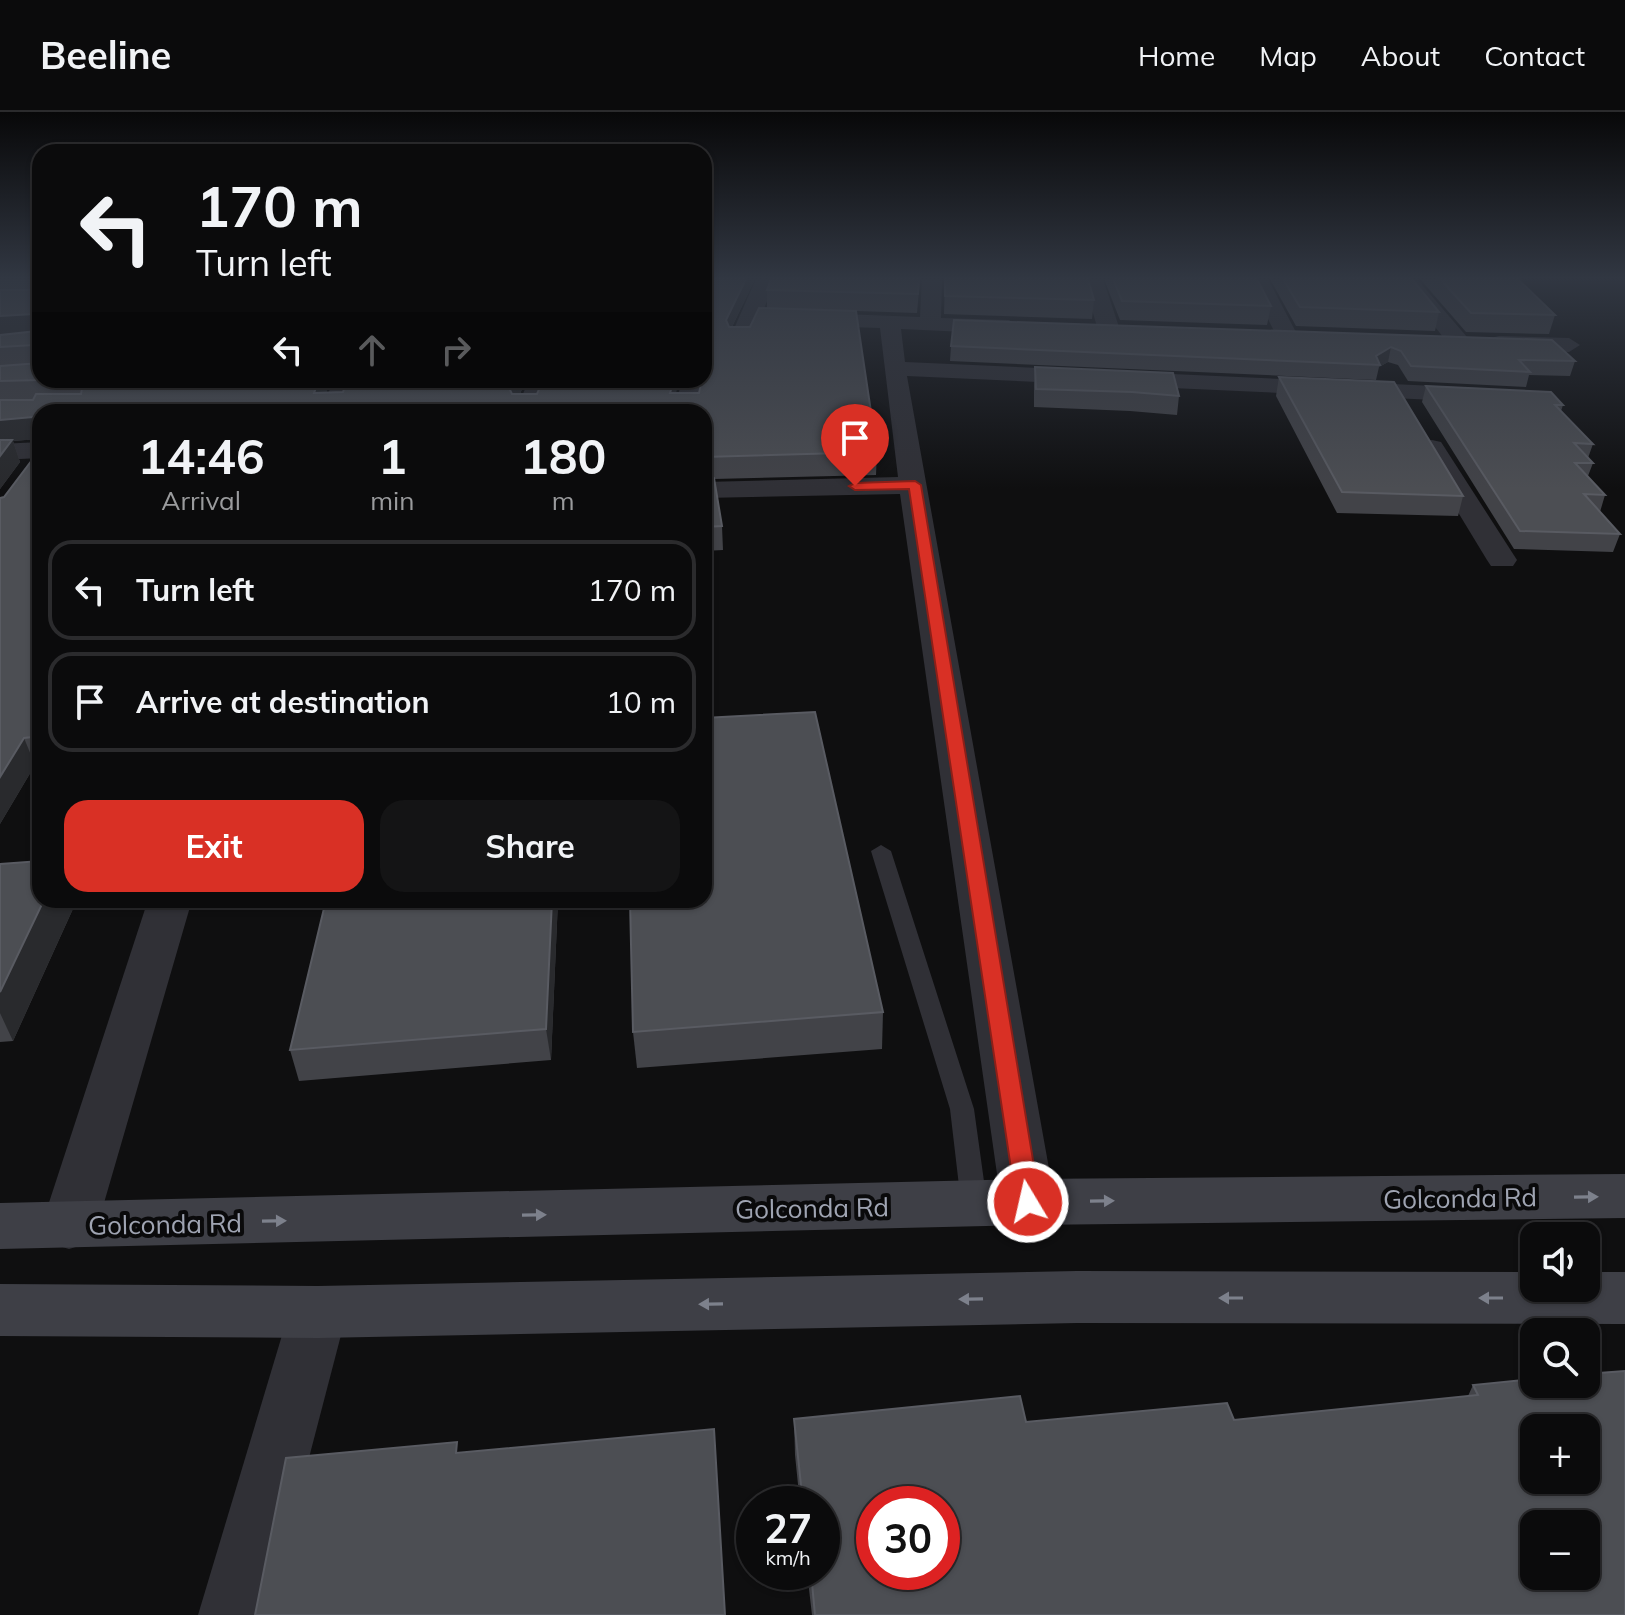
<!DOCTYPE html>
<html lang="en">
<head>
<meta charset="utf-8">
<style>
	:root { --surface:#0b0b0c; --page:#141415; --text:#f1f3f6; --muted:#9a9b9d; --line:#2b2b2d; --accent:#d93025 }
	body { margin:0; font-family:Mulish,sans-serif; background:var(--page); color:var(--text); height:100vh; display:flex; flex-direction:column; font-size:30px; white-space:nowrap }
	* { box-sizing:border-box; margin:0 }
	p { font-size:26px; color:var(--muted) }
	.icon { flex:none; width:44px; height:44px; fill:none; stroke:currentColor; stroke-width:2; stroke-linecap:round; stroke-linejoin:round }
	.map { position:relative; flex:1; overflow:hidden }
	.details { position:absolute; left:32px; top:292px; width:680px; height:504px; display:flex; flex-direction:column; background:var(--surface); border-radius:24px; box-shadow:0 2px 6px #0004,0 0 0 2px var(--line) }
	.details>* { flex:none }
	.banner { position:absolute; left:32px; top:32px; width:680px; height:244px; border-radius:24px; box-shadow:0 2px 6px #0004,0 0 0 2px var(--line); background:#0b0b0c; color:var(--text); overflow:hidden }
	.fabs { position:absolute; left:1520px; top:1110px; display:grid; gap:16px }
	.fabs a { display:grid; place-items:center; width:80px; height:80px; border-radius:16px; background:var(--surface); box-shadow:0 2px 6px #0004,0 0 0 2px var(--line); font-size:40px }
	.speed { position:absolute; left:736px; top:1374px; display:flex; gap:16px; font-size:40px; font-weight:700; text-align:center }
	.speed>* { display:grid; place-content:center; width:104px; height:104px; border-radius:50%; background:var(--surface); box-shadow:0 2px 6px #0004,0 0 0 2px var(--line); line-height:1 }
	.speed small { font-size:20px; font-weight:400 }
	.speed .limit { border:12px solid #d22; background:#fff; color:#111 }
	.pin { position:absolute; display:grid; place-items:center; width:68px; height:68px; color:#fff; margin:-82px -34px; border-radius:50% 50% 50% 0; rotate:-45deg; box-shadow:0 0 8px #0007 }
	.pin .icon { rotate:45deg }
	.me { position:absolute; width:88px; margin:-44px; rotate:351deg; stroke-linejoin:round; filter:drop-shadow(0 0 6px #0008) }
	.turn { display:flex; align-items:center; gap:28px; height:168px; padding:0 32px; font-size:36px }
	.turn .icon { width:104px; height:104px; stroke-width:2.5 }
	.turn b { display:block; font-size:56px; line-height:68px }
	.lanes { display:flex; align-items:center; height:76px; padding:0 32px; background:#0003; justify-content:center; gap:40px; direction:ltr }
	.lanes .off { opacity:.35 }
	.eta { display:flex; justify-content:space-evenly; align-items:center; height:136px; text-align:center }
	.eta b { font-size:48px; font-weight:700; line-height:56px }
	.primary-button { display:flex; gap:16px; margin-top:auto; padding:16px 32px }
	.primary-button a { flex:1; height:92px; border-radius:24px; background:var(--accent); color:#fff; font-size:32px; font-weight:700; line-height:92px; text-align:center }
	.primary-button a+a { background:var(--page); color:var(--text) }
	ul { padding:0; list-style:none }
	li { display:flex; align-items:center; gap:24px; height:100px; margin:0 16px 12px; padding:0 16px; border:4px solid var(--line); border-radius:24px }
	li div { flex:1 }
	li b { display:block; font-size:30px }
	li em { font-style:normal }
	header { display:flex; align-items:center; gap:48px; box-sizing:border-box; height:112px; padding:0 40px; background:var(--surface); border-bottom:2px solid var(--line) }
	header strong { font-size:38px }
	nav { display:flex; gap:44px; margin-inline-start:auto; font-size:28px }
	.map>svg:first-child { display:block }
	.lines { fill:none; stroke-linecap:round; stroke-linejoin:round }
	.service { fill:#303036; fill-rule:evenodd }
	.minor { fill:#303036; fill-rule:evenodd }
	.secondary { fill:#3e3f46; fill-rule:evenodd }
	.wall { fill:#424348 }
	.shaded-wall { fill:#292a2d }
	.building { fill:#4c4e53; stroke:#595b62; stroke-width:2; fill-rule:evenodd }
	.oneway { fill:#7d818c }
	.route { fill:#d93025; stroke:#8d1f18; stroke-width:2 }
	.labels { text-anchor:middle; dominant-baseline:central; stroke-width:8; stroke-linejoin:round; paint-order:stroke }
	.near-street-label { font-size:26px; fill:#9fa4b2; stroke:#0a0a0b }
</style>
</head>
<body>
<header>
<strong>Beeline</strong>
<nav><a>Home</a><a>Map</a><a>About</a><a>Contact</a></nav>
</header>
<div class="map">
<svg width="1625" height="1503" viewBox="0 0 1625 1503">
	<rect width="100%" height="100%" fill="#0f0f10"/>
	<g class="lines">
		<polygon class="service" points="881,733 891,739 974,997 987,1091 983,1098 974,1101 965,1098 961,1091 950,997 871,739"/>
		<g class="minor">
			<polygon points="756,167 776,167 763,199 920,205 922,167 942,167 941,206 1009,208 1020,215 1009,222 901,217 905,250 1480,276 1492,283 1480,290 907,264 1055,1090 1047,1105 1028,1112 1009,1105 1001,1090 900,382 704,386 704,370 898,365 880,216 758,212 748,233 732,233 729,228"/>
			<polygon points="1083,167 1103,167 1120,218 1117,223 1109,225 1098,218"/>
			<polygon points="1248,167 1268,167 1298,224 1295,229 1279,229"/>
			<polygon points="1397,167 1417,167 1467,225 1470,230 1467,235 1451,235"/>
			<polygon points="1499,224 1569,226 1580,233 1569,240 1491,236 1488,231 1491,226"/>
			<polygon points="704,265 706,268 698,300 674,300 682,268"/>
			<polygon points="334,268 358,268 344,300 320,300"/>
			<polygon points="529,268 553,268 539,300 515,300"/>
			<polygon points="1432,328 1441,330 1517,448 1513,454 1491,454 1487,448 1419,336 1423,330"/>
			<polygon points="40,330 40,346 0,348 0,332"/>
			<polygon points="148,788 192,788 97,1115 89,1131 69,1137 49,1131 41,1115"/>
			<polygon points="318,1175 339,1182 347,1200 268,1503 198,1503 289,1200 297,1182"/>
		</g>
		<g class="secondary">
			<polygon points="1625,1062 1625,1106 1028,1113 0,1137 0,1091 1028,1067"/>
			<polygon points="1077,1159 1534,1160 1534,1176 1586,1176 1586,1160 1625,1160 1625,1212 1077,1211 318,1226 0,1224 0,1172 318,1174"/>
		</g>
	</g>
	<g class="wall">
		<polygon points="0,167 40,167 40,268 331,268 326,281 343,280 347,268 526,268 520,282 699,281 704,268 704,167 755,167 732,215 877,340 876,363 714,367 722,414 723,438 704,439 704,300 40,300 40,653 35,653 0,712 0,386 4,385 35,344 36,327 13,329 20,350 0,377"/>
		<polygon points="920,167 917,201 767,196 767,178"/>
		<polygon points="945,167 1094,188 1092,207 944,202"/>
		<polygon points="1104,167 1257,167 1271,194 1267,213 1120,208"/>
		<polygon points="1270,167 1412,167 1439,200 1435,219 1296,214"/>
		<polygon points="1420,167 1518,167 1555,203 1549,222 1466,220"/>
		<polygon points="1552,228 1575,249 1570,264 1529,263 1526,275 1408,269 1398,253 1388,250 1379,255 1376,268 950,249 951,234"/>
		<polygon points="1035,255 1179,284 1177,303 1130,299 1034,295 1034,273"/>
		<polygon points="1279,265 1463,384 1458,404 1337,401 1276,284"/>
		<polygon points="1426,274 1563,293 1561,299 1593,332 1588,346 1593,351 1588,364 1605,383 1600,400 1620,422 1613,440 1514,437 1422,290"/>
		<polygon points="0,752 40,788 77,788 13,929 0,930"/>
		<polygon points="194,788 219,788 195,790"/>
		<polygon points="558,788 551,948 299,969 290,938"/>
		<polygon points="883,900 882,937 637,956 633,920"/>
		<polygon points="1473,1273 1625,1503 812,1503 807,1460 822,1460 822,1392 800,1392 795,1343 794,1307 1026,1310 1234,1308 1468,1284"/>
	</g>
	<g class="shaded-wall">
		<polygon points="746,167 755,167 726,227 726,208"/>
		<polygon points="34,202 40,221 0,224 0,204"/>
		<polygon points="1391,235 1388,250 1379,255 1380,253 1376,244"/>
		<polygon points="319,268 331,268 319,300 314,281"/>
		<polygon points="514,268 526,268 512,299 510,278"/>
		<polygon points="674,268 679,268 672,300 670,281"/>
		<polygon points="33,305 40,327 13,329 20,350 0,377 0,308"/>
		<polygon points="40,613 40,647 32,625"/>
		<polygon points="24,626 35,653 0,712 0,665"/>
		<polygon points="44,788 77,788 13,929 0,901 0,880"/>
		<polygon points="552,788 558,788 551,948 546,917"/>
	</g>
	<g class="building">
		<polygon points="36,167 40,167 40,246 37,245 34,233 0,235 0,223 37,219 34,202 0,204 0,178 34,178"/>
		<polygon points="704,167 746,167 726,208 729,215 750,215 759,196 856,199 877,340 704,345 704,300 40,300 40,613 32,625 24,626 0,665 0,386 4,385 35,344 36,308 33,305 0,308 0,288 33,288 36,282 81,282 83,271 75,268 319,268 314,281 343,280 347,268 514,268 510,278 512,282 537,282 543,268 674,268 670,281 699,281 702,268 704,268 704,261 708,246 704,243"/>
		<polygon points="771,167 919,167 918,182 767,178"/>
		<polygon points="945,167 1088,167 1094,188 945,184"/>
		<polygon points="1113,167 1257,167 1271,194 1122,189"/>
		<polygon points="1283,167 1412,167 1439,200 1300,195"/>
		<polygon points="1440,167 1518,167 1555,203 1471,201"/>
		<polygon points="954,208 1552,228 1575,249 1519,248 1530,260 1411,254 1401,239 1391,235 1376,244 1380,253 951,234"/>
		<polygon points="40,251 40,268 0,269 0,254"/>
		<polygon points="1035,255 1173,261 1179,284 1132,280 1036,277"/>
		<polygon points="1279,265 1394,270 1463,384 1342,380"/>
		<polygon points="1426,274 1551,280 1563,293 1555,293 1593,332 1574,331 1593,351 1575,351 1605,383 1584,382 1620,422 1520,419"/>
		<polygon points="0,328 12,328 0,344"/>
		<polygon points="704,364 714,366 722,414 704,415"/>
		<polygon points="815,600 883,900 633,920 630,788 704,788 704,606"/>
		<polygon points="40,749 40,788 44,788 0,880 0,752"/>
		<polygon points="326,788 552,788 546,917 290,938"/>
		<path d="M1625,1259V1503H815L811,1460H822V1392H803L794,1307L1020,1284L1026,1310L1227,1291L1234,1308L1478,1283L1473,1273L1534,1267V1272H1586V1262ZM1534,1316H1586V1368H1534ZM874,1392H942V1460H874ZM1534,1412H1586V1464H1534Z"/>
		<polygon points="714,1317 725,1503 255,1503 286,1346 457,1330 456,1341"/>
	</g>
	<defs><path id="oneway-solid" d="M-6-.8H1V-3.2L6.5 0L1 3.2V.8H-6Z" transform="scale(2)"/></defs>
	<g class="oneway">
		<use href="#oneway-solid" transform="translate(1586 1085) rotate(-1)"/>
		<use href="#oneway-solid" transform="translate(1102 1089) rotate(-1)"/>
		<use href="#oneway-solid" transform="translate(534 1103) rotate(-1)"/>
		<use href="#oneway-solid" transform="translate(274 1109) rotate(-1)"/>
		<use href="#oneway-solid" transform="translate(1231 1186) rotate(-180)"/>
		<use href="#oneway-solid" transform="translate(1491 1186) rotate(-180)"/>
		<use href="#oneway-solid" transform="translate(971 1187) rotate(179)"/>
		<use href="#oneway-solid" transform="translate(711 1192) rotate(179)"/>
	</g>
	<linearGradient id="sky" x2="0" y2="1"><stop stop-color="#080809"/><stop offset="0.44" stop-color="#313742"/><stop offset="1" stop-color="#313742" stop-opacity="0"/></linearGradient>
	<rect width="1625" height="377" fill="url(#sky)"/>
	<polygon class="route" points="915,369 921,373 1040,1090 1037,1096 1020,1096 1016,1090 909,377 855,378 849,374 855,371"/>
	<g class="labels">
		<g class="near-street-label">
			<text transform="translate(1460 1086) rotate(-1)">Golconda Rd</text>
			<text transform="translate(812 1096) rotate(-1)">Golconda Rd</text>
			<text transform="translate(165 1112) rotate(-1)">Golconda Rd</text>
		</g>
	</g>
</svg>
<div class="fabs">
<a><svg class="icon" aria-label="sound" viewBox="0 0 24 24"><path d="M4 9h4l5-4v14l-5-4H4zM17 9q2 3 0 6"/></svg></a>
<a><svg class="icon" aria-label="search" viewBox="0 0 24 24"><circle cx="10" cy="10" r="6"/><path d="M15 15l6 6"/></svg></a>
<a>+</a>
<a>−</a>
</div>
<div class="speed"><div>27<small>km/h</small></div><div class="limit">30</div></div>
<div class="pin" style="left:855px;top:374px;background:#d93025"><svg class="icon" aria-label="arrive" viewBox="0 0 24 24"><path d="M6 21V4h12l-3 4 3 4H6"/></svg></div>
<svg class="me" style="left:1028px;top:1090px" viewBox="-20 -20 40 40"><circle r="17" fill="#d93025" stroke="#fff" stroke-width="3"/><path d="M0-11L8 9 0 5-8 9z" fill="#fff"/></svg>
<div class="banner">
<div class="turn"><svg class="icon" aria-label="left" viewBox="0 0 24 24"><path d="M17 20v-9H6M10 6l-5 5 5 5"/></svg><div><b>170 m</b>Turn left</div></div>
<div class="lanes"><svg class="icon" aria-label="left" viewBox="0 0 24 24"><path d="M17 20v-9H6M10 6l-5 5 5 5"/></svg><svg class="icon off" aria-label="ahead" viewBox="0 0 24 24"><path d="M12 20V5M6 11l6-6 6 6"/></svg><svg class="icon off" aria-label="right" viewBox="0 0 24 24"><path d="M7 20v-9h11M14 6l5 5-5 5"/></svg></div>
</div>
<section class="details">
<div class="eta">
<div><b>14:46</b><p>Arrival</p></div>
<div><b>1</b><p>min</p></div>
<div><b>180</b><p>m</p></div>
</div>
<ul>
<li><svg class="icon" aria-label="left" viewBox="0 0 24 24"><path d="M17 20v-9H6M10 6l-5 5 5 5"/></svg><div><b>Turn left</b></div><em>170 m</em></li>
<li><svg class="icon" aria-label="arrive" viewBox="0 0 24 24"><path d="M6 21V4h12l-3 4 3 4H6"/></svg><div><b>Arrive at destination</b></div><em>10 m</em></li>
</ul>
<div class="primary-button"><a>Exit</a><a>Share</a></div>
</section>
</div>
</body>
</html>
